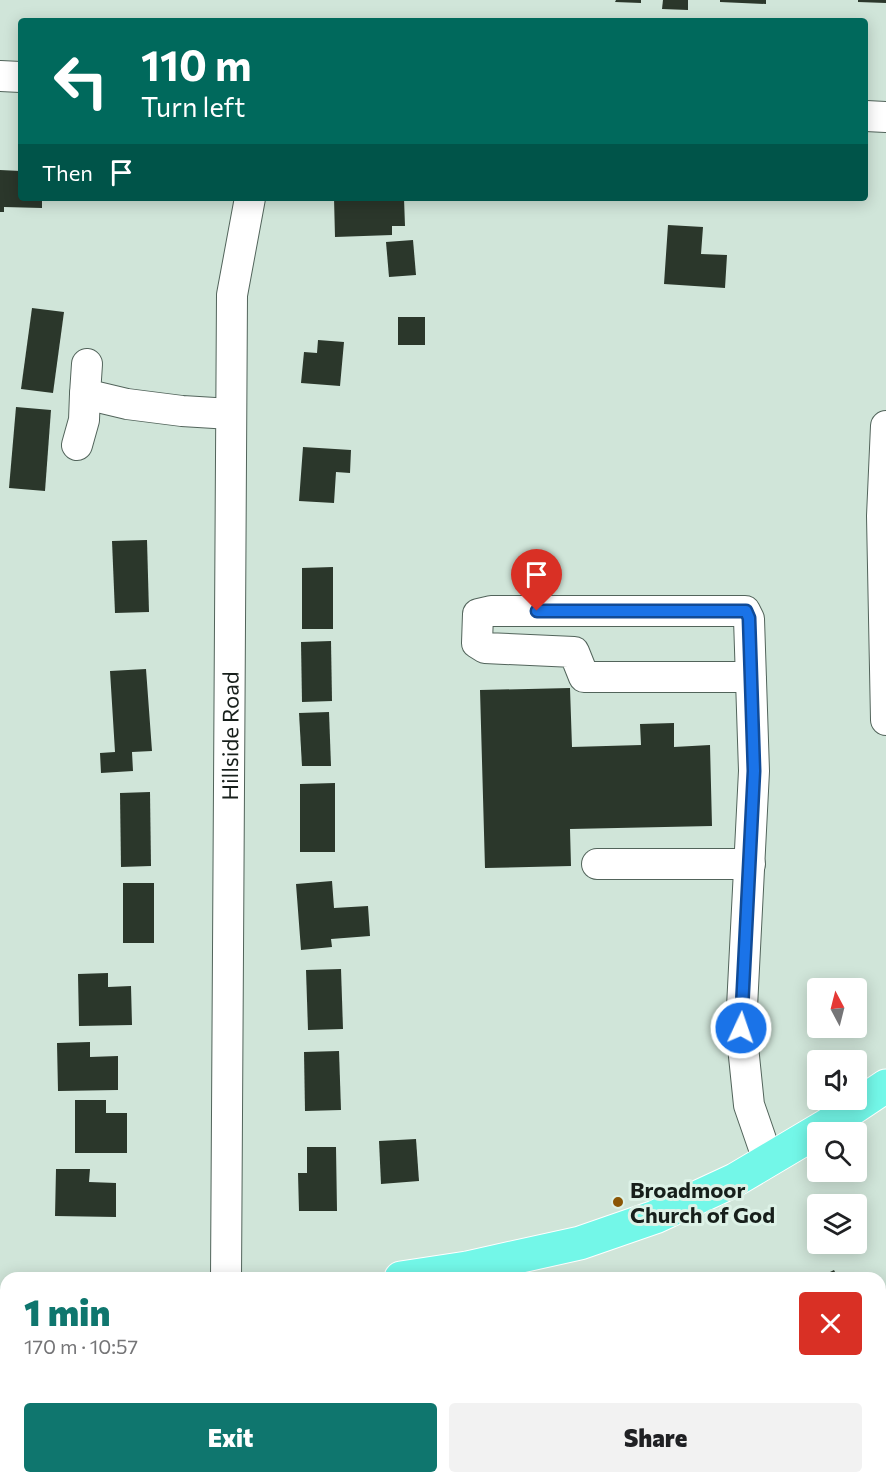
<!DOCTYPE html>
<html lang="en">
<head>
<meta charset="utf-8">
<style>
	:root { --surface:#fff; --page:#f2f2f2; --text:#202124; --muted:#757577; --accent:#0f766e }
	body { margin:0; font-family:Commissioner,sans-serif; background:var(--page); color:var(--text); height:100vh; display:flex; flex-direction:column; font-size:22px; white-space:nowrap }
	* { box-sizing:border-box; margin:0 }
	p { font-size:20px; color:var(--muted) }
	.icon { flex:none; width:33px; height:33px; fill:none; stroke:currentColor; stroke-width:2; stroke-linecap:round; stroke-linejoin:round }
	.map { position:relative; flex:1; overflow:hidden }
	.drawer { position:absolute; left:0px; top:1272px; width:886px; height:212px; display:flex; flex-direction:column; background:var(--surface); border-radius:18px 18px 0 0; box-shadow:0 3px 15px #0003 }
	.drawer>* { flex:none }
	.hud { position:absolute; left:18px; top:18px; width:850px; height:183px; border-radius:6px; box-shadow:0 3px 15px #0003; background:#00695c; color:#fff; overflow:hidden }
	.needle { width:39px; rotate:353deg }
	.fabs { position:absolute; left:807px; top:978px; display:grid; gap:12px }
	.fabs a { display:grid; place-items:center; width:60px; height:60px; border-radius:6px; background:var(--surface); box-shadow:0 3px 15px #0003; font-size:30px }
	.pin { position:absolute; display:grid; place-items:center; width:51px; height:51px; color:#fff; margin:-62px -26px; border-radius:50% 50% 50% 0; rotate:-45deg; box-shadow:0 0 6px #0007 }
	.pin .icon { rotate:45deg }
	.me { position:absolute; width:66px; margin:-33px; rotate:3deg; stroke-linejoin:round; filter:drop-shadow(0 0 4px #0008) }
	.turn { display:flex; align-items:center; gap:21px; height:126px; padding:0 24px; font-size:27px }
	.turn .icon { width:78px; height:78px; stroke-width:2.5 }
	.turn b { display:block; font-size:42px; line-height:51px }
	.then { display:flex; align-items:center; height:57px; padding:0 24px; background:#0003; gap:12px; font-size:22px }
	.round { display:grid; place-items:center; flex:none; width:63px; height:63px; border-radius:6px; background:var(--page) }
	.overview { display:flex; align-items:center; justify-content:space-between; height:102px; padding:0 24px }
	h1 { font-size:36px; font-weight:800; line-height:45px; color:var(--accent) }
	.action { display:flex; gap:12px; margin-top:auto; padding:12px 24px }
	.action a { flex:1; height:69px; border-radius:6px; background:var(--accent); color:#fff; font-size:24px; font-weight:800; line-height:69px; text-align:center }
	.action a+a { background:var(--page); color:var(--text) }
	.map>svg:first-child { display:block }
	.forest { fill:url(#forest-crowns) }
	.building { fill:#2b372b }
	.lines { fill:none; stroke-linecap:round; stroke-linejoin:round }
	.minor-casing { stroke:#52645b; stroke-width:32 }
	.major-casing { stroke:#fff; stroke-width:35 }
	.minor { stroke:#fff; stroke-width:30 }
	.major { stroke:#73f7e8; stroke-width:33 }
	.route-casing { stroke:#114b97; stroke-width:15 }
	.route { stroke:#1a73e8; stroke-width:10 }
	.poi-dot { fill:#8b5605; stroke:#ddf2e7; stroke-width:2 }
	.labels { text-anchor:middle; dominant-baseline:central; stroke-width:6; stroke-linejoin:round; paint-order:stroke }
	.street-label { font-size:22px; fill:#171f1b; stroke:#ddf2e7 }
	.poi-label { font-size:22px; font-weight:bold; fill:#171f1b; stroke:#ddf2e7; text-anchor:start }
</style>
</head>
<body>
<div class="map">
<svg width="886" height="1483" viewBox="0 0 886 1483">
	<defs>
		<pattern id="forest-crowns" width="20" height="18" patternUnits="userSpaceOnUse" patternTransform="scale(1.5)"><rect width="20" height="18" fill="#8ca365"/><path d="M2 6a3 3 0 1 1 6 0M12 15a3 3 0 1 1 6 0" fill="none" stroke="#718452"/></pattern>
	</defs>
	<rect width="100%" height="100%" fill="#d0e5d9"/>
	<polygon class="forest" points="886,1348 886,1483 537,1483 530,1478 880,1478 880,1350"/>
	<g class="building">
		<polygon points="616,0 641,0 641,3 615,2"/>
		<polygon points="663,0 688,0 688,10 662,9"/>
		<polygon points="720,0 766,0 766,4 720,2"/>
		<polygon points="858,0 886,0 886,3 858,2"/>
		<polygon points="0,170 21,171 21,198 42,198 42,208 4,207 4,212 0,212"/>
		<polygon points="334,198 404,198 405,226 392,226 392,235 335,237"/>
		<polygon points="668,225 703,227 701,254 727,255 725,288 664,284"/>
		<polygon points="413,240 416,275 389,277 386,242"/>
		<polygon points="32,308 64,312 53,393 21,389"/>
		<rect x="398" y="317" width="27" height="28"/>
		<polygon points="318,340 344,342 340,386 301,383 304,352 317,353"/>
		<polygon points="16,407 51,410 45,491 9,488"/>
		<polygon points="303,447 351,450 350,473 336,472 334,503 299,501"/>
		<polygon points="147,540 149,612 115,613 112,541"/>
		<polygon points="333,567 333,629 302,629 302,568"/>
		<polygon points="331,641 332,701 302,702 301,642"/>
		<polygon points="146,669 152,751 132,752 133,771 101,773 100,753 115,752 110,671"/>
		<polygon points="570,688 572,747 641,745 640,724 674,723 674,747 710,745 712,826 570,829 571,866 485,868 480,690"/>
		<polygon points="329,712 331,766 302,766 299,713"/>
		<polygon points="335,783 335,852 300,852 300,784"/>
		<polygon points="150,792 151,866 121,867 120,793"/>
		<polygon points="332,881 334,908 368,906 370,936 331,939 332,947 301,950 296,884"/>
		<rect x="123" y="883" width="31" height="60"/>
		<polygon points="341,969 343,1029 308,1030 306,970"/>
		<polygon points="108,973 108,987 131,986 132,1025 79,1026 78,974"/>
		<polygon points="90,1042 90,1057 118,1056 118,1090 58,1091 57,1043"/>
		<polygon points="339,1051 341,1110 305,1111 304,1052"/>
		<polygon points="75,1100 106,1100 106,1113 127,1113 127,1153 75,1153"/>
		<polygon points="416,1139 419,1181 381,1184 379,1141"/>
		<polygon points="307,1147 336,1147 337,1211 299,1211 298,1173 307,1173"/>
		<polygon points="56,1169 90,1169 89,1182 116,1183 116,1217 55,1216"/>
		<polygon points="834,1270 838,1278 818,1278"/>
		<rect x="41" y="1478" width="114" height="5"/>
		<rect x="308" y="1478" width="40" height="5"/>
	</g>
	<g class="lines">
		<defs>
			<g id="minor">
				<polyline points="0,76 21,77"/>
				<polyline points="866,116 886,117"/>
				<polyline points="87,364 85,394 127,404 182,411 231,414"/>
				<polyline points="886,426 882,516 886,720"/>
				<polyline points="77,445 84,420 85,394"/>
				<polyline points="751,677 584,677 574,652 485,648 477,643 478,614 491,611 745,611 749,619 754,771 741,1027 749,1105 768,1160"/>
				<polyline points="597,864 750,864"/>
				<path id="s1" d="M226,1278L232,295L250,198"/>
				<polyline points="223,1483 223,1478"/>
			</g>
			<g id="major">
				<polyline points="401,1278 467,1268 580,1243 655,1217 735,1180 826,1126 886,1086"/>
				<polyline points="0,1367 6,1364"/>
			</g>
		</defs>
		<use href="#minor" class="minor-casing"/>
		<use href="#major" class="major-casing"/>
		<use href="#minor" class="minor"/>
		<use href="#major" class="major"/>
	</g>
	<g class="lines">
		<defs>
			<polyline id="route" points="537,611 746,611 749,618 754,771 741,1028"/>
		</defs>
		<use href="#route" class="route-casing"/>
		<use href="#route" class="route"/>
	</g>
	<circle class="poi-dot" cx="618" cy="1202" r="6"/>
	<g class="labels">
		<g class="street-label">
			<text stroke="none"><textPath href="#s1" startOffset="542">Hillside Road</textPath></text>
		</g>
		<g class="poi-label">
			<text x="630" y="1189">Broadmoor<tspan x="630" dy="25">Church of God</tspan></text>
		</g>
	</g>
</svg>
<div class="fabs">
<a><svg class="needle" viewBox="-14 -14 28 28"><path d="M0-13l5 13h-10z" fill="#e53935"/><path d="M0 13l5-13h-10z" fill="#757577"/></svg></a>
<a><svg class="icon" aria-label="sound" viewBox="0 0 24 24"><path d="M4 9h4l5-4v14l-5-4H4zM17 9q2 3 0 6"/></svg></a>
<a><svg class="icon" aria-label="search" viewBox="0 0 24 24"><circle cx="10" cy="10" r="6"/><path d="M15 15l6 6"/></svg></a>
<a><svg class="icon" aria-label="layers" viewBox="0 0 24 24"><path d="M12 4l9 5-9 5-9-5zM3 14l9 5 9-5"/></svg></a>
</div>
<div class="pin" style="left:537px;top:611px;background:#d93025"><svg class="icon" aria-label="arrive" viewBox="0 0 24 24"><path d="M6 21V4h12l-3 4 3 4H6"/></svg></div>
<svg class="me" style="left:741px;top:1028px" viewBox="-20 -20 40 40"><circle r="17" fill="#1a73e8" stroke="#fff" stroke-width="3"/><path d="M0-11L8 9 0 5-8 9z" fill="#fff"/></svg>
<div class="hud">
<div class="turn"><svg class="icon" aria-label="left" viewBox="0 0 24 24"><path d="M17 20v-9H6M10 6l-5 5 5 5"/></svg><div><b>110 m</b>Turn left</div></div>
<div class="then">Then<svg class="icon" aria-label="arrive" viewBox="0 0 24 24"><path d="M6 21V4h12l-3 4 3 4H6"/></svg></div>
</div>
<section class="drawer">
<div class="overview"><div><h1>1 min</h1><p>170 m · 10:57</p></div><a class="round" style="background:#d93025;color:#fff"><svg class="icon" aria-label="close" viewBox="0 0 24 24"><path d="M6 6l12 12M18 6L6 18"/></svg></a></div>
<div class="action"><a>Exit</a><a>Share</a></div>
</section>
</div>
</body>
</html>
